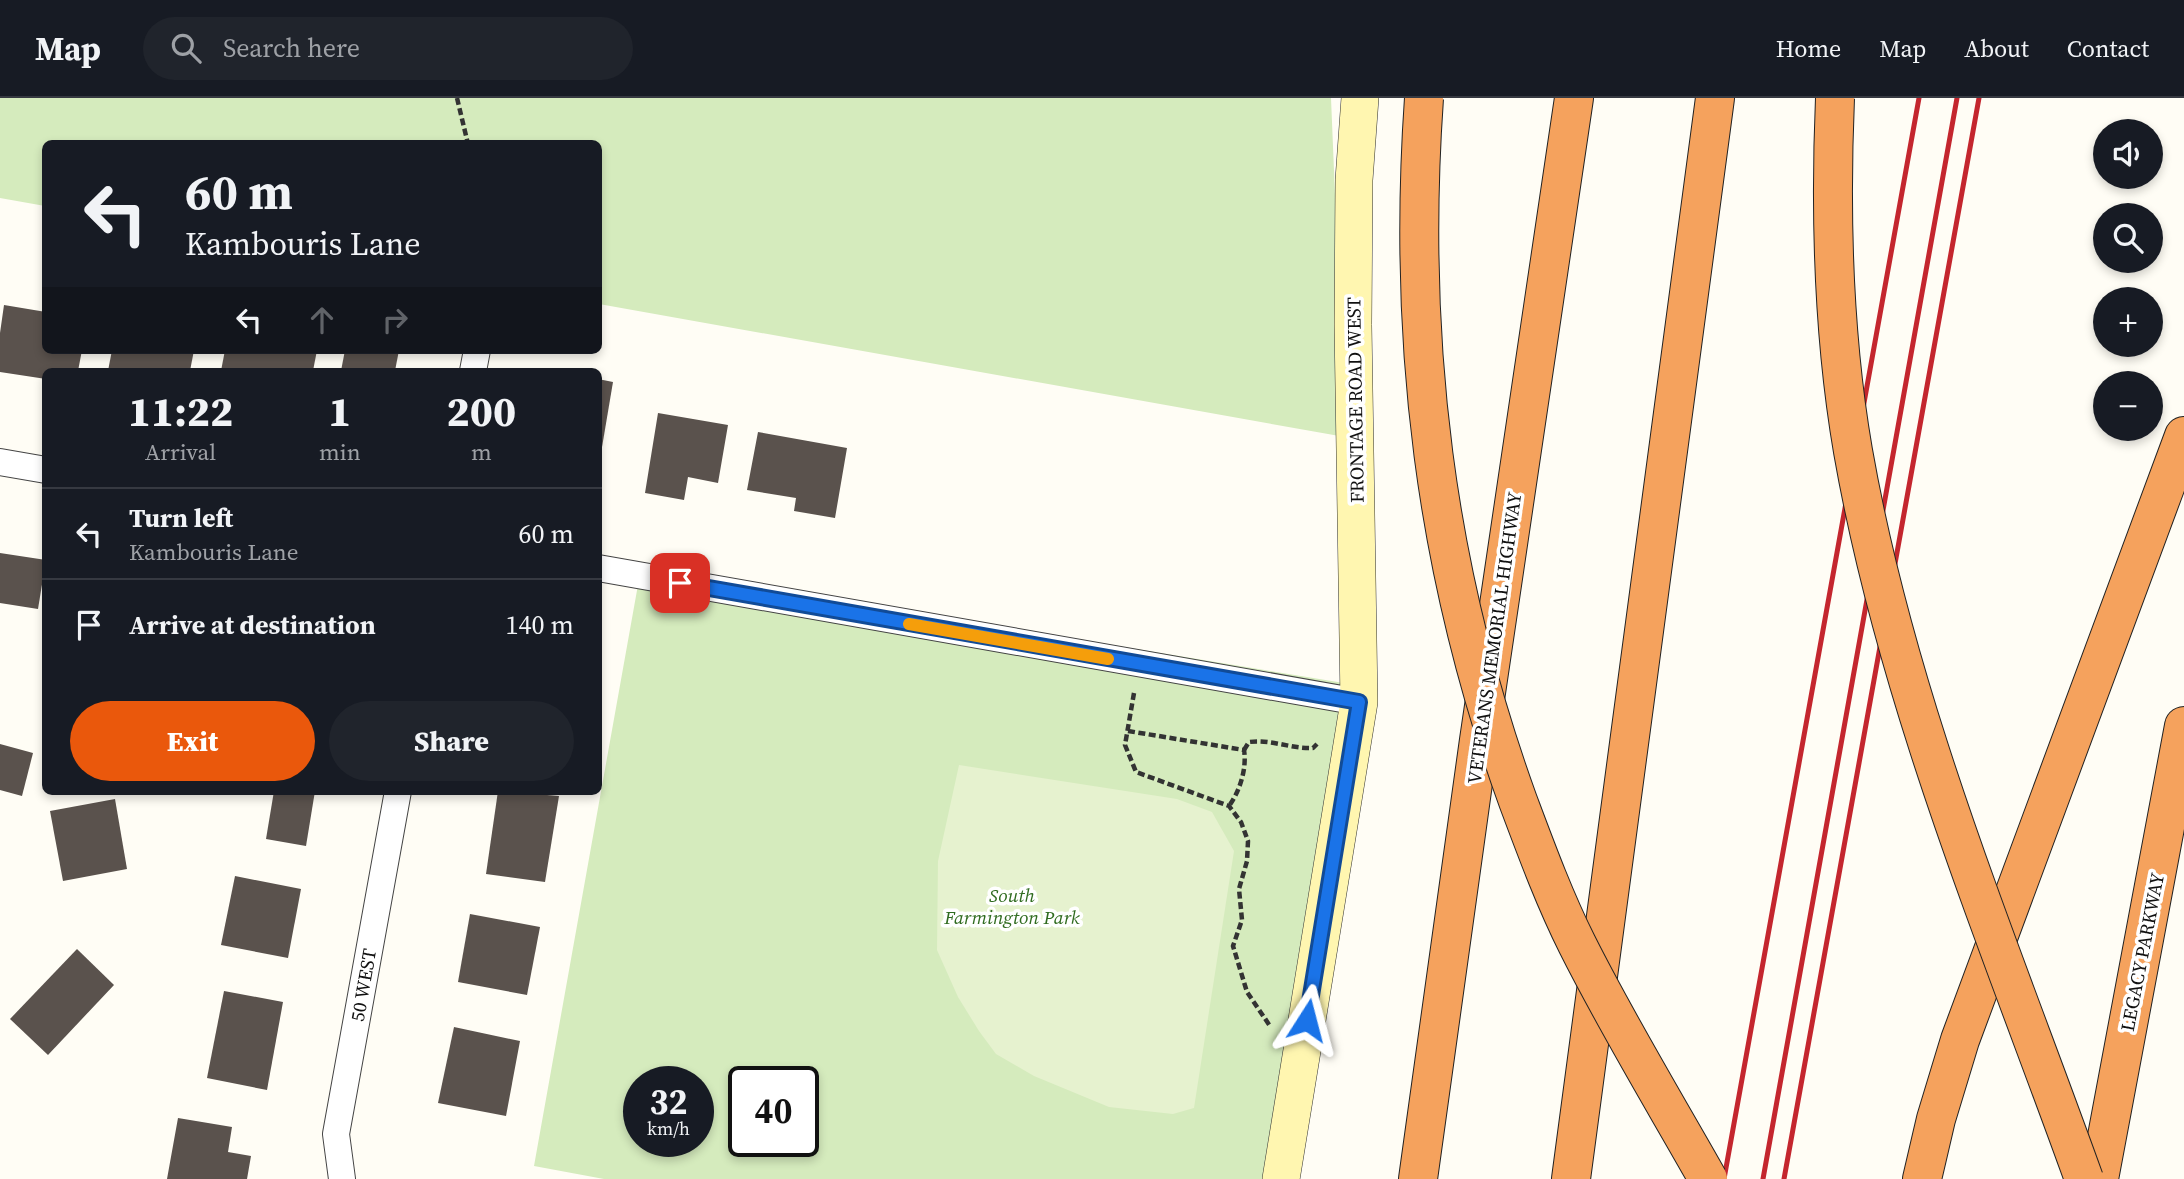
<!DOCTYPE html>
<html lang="en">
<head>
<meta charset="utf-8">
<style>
	:root { --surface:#171b24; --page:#20242c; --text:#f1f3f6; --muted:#9ea1a6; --line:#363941; --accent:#ea580c }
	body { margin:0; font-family:"Source Serif 4",serif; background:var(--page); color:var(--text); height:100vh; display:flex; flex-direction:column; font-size:26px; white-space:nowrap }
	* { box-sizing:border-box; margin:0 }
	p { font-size:23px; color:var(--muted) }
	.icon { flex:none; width:38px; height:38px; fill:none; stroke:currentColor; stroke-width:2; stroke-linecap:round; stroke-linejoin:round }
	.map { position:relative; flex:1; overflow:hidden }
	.drawer { position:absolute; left:42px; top:270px; width:560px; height:427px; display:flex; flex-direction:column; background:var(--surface); border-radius:10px; box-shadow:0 4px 10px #0003 }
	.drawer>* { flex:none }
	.banner { position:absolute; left:42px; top:42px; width:560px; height:214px; border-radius:10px; box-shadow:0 4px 10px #0003; background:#171b24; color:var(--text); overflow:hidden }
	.buttons { position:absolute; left:2093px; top:21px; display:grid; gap:14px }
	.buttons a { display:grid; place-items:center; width:70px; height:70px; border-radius:50%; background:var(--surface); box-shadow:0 4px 10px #0003; font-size:35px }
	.speed { position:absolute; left:623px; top:968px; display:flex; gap:14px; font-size:35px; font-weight:700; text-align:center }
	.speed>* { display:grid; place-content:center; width:91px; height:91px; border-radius:50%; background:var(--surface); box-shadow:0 4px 10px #0003; line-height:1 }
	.speed small { font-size:18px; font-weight:400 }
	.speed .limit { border:4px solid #111; border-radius:10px; background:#fff; color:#111 }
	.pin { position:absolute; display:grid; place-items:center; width:60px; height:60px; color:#fff; margin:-30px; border-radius:14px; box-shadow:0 4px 10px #0006 }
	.me { position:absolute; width:77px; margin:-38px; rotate:9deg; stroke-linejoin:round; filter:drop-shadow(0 0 5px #0008) }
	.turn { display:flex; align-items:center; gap:24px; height:147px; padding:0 28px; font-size:32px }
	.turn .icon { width:91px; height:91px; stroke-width:2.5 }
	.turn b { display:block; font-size:49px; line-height:60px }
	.lanes { display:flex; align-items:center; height:66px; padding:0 28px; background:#0003; justify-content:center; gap:35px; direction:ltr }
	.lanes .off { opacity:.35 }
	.eta { display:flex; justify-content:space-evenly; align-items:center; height:119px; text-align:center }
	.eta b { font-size:42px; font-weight:800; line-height:49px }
	.primary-button { display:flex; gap:14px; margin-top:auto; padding:14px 28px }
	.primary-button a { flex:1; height:80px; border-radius:42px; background:var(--accent); color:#fff; font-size:28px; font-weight:800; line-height:80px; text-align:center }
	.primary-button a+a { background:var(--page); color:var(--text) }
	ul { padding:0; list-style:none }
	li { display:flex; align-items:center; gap:21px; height:91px; padding:0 28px; border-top:2px solid var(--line) }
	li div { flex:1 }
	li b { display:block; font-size:26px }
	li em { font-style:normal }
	header { display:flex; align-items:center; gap:42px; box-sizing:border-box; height:98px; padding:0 35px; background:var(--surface); border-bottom:2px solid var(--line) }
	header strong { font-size:33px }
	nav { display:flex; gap:38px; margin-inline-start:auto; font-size:24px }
	.search { width:490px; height:63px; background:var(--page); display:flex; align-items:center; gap:18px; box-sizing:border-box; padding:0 24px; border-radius:38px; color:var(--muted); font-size:26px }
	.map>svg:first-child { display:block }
	.green { fill:#d5ebbd; fill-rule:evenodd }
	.pitch { fill:#e6f2cf }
	.building { fill:#5a524d }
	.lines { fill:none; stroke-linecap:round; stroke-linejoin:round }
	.street-casing { stroke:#444; stroke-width:28 }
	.secondary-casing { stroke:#333; stroke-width:38 }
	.highway-casing { stroke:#222; stroke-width:40 }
	.path { stroke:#333; stroke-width:4.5; stroke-dasharray:7 3.5; stroke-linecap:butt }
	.street { stroke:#fff; stroke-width:26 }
	.secondary { stroke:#fff6b0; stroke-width:37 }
	.highway { stroke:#f5a25d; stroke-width:38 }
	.rail { stroke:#c4262e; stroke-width:5 }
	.highway-bridge-casing { stroke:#222; stroke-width:40; stroke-linecap:butt }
	.highway-bridge { stroke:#f5a25d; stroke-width:38 }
	.route-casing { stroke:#114b97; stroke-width:18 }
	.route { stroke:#1a73e8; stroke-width:12 }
	.slow { stroke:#f59e0b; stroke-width:12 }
	.labels { text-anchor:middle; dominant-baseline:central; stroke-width:7; stroke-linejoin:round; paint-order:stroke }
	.street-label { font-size:19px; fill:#111; stroke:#fff }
	.park-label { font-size:19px; font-style:italic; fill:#2f6b1f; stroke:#fff }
</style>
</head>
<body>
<header>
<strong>Map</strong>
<div class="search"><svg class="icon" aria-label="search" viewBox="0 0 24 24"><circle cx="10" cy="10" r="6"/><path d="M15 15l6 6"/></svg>Search here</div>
<nav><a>Home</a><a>Map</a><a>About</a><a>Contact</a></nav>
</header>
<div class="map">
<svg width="2184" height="1081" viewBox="0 0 2184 1081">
	<rect width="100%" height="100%" fill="#fffdf5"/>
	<g class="green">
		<polygon points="0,0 1331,0 1345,339 599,206 598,46 46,46 45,108 0,100"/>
		<path d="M641,470L1350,586L1264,1081H604L534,1068ZM639,984H698V1043H639ZM744,984H803V1043H744Z"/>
	</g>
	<polygon class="pitch" points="959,667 1177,701 1212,714 1234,753 1194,1010 1173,1016 1109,1009 1034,978 996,956 979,933 958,899 937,852 938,763"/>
	<g class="building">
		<polygon points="4,207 46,214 46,252 82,252 78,273 46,273 46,281 0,274 0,235"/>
		<polygon points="112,252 194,252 190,273 108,273"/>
		<polygon points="225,252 317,252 313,273 221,273"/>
		<polygon points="345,252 399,252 395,273 341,273"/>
		<polygon points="598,281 613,284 600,361 598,361"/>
		<polygon points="658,315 728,327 718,385 688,379 684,402 645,395"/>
		<polygon points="758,334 847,350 835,420 794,413 796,400 747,392"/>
		<polygon points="0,455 46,462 38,511 0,505"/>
		<polygon points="0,646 33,655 22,698 0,692"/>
		<polygon points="274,693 315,693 306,748 266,741"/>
		<polygon points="498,693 559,698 545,784 486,776"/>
		<polygon points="115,701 127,771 63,783 50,713"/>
		<polygon points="235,778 301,791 288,860 221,847"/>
		<polygon points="470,816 540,829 527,897 458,884"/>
		<polygon points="77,851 114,887 48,957 10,921"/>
		<polygon points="224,893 283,904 267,992 207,980"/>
		<polygon points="454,929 520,943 506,1018 438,1005"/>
		<polygon points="178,1020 232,1029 228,1054 251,1058 247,1081 167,1081"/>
	</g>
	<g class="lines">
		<defs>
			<g id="street">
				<polyline points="473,273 477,252"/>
				<polyline points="0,364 46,372"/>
				<polyline points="598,470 1359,604"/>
				<polyline points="342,1081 336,1036 398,693"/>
			</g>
			<polyline id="secondary" points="1281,1081 1359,604 1353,227 1354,82 1360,0"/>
			<g id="highway">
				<polyline points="1418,1081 1479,642 1574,0"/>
				<polyline points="1571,1081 1715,0"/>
				<polyline points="1922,1081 1936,1021 1960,942 2184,338"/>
				<polyline points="2099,1081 2184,628"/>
			</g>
		</defs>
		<use href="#street" class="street-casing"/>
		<use href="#secondary" class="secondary-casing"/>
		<use href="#highway" class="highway-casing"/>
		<g class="path">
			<polyline points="457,0 468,46"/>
			<polyline points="1134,595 1125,647 1136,674 1229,708 1241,724 1248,743 1247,763 1239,791 1242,822 1233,848 1247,894 1270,928"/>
			<path d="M1128,633L1244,652C1247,670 1240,693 1229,708"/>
			<path d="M1244,652L1249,644C1271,641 1291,651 1313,650L1317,646"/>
		</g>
		<use href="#street" class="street"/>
		<use href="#secondary" class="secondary"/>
		<use href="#highway" class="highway"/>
		<g class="rail">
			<polyline points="1724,1081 1919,0"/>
			<polyline points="1763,1081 1957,0"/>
			<polyline points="1784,1081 1979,0"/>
		</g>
		<defs>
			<g id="highway-bridge">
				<path d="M1424,0C1407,243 1435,474 1518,703C1536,751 1554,800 1577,846C1617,926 1664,1003 1708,1081"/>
				<path d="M1835,0C1830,118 1833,237 1853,353C1897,604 1998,842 2084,1081"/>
			</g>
		</defs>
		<use href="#highway-bridge" class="highway-bridge-casing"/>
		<use href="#highway-bridge" class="highway-bridge"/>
	</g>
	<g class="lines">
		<defs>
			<polyline id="route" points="680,485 1359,604 1307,922"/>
		</defs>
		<use href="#route" class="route-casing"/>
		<use href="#route" class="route"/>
		<polyline class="slow" points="909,526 1108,561"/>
	</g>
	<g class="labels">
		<g class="street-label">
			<text transform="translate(1355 302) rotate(-91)">FRONTAGE ROAD WEST</text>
			<text transform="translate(1494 540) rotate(-82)">VETERANS MEMORIAL HIGHWAY</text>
			<text transform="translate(2142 854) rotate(-79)">LEGACY PARKWAY</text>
			<text transform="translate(363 887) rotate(-80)">50 WEST</text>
		</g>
		<g class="park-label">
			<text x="1012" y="797">South<tspan x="1012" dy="22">Farmington Park</tspan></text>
		</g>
	</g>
</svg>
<div class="buttons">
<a><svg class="icon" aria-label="sound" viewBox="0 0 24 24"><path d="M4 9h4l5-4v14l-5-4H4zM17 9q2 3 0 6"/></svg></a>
<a><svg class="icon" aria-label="search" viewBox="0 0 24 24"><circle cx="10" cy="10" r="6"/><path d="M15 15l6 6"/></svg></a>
<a>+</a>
<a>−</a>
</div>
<div class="speed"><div>32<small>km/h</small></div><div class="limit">40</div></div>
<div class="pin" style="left:680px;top:485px;background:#d93025"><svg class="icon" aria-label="arrive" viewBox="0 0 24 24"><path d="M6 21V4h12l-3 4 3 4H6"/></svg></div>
<svg class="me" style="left:1307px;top:922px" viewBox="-20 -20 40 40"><path d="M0-17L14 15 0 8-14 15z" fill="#1a73e8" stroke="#fff" stroke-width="4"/></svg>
<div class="banner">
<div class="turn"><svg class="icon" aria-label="left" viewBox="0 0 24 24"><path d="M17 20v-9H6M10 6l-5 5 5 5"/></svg><div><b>60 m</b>Kambouris Lane</div></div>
<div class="lanes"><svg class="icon" aria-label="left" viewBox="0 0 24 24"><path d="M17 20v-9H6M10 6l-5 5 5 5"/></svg><svg class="icon off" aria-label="ahead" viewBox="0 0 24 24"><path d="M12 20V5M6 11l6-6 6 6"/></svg><svg class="icon off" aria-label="right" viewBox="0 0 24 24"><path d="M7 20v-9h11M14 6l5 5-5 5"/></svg></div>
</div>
<section class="drawer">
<div class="eta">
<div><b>11:22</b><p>Arrival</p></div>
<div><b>1</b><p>min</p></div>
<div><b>200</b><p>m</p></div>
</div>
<ul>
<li><svg class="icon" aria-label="left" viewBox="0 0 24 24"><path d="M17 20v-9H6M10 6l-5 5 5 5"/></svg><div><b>Turn left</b><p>Kambouris Lane</p></div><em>60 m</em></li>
<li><svg class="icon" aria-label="arrive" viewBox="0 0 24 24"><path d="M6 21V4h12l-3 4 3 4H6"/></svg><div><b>Arrive at destination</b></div><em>140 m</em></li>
</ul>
<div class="primary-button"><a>Exit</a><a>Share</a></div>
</section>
</div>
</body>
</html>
